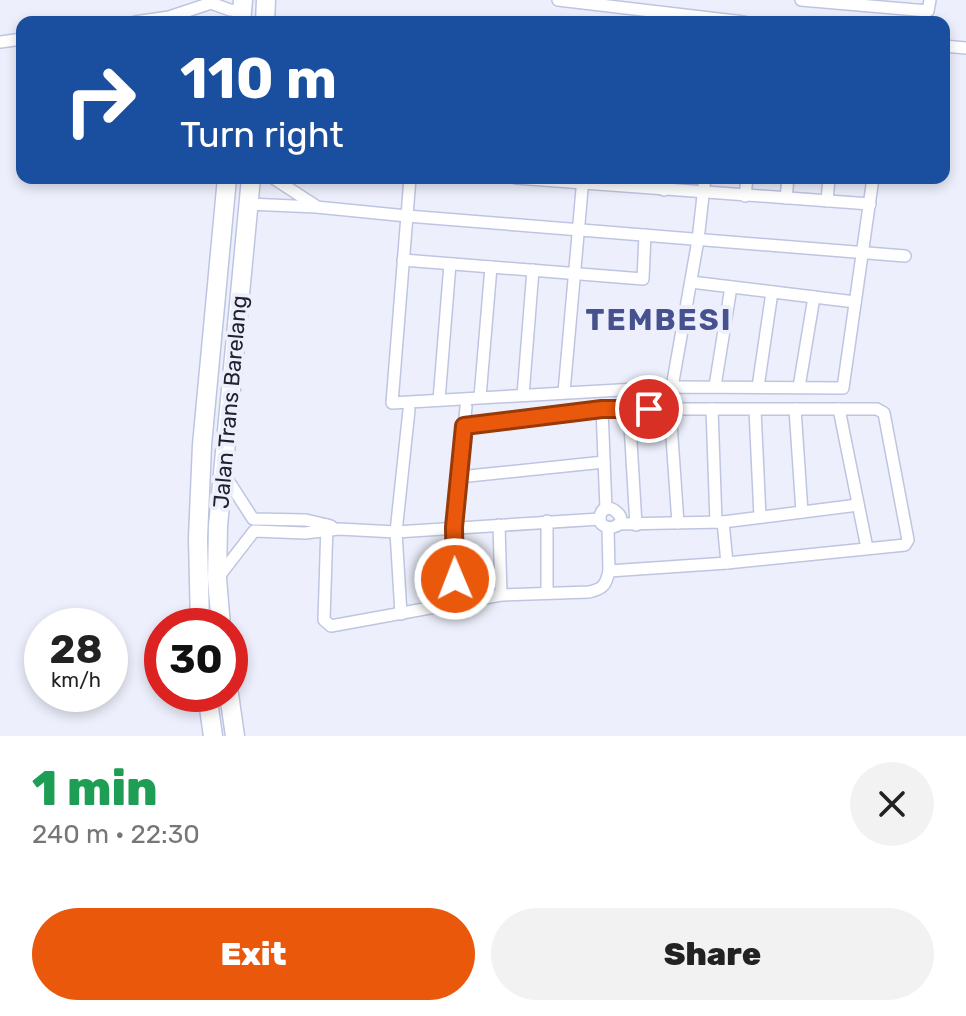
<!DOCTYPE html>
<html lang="en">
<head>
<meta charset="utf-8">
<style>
	:root { --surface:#fff; --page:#f2f2f2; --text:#222; --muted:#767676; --accent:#ea580c }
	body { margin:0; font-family:Rubik,sans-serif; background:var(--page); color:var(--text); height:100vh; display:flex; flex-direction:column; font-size:30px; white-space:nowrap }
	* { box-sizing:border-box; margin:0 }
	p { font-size:26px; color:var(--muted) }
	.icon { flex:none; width:44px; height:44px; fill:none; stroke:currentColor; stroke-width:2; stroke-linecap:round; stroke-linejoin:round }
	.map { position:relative; height:736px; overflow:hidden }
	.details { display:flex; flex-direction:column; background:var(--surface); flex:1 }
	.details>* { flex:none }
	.guide { position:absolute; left:16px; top:16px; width:934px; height:168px; border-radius:16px; box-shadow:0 4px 12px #0003; background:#1a4fa0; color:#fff; overflow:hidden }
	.speed { position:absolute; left:24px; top:608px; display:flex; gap:16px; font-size:40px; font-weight:700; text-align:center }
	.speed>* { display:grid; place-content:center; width:104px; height:104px; border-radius:50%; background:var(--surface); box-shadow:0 4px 12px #0003; line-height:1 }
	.speed small { font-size:20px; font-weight:400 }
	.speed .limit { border:12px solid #d22; background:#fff; color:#111 }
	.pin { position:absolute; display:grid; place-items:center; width:68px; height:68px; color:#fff; margin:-34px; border:4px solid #fff; border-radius:50%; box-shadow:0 2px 8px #0007 }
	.me { position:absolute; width:88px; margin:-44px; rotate:359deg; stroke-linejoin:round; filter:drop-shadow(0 0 6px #0008) }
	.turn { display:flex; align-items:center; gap:28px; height:168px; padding:0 32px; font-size:36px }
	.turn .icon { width:104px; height:104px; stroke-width:2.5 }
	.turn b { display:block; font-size:56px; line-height:68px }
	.round { display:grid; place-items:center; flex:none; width:84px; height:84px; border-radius:42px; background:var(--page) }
	.summary { display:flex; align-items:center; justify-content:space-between; height:136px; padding:0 32px }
	h1 { font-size:48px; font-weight:800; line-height:60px; color:#1e9e55 }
	.cta { display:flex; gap:16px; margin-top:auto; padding:16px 32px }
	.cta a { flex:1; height:92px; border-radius:48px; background:var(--accent); color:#fff; font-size:32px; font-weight:800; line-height:92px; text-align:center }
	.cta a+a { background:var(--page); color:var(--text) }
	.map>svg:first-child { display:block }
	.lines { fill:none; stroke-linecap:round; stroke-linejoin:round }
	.minor-casing { stroke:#bec5e1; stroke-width:14 }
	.trunk-casing { stroke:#bec5e1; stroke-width:21 }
	.minor { stroke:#fff; stroke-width:11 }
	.trunk { stroke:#fff; stroke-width:18 }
	.route-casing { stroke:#983908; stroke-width:20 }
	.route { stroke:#ea580c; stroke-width:14 }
	.labels { text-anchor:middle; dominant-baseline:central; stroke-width:8; stroke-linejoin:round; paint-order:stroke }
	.street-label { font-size:22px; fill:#20222d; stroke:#edf0fc }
	.district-label { font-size:30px; font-weight:bold; letter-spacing:2px; fill:#47518e; stroke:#edf0fc }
</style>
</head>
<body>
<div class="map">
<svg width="966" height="736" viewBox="0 0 966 736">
	<rect width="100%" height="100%" fill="#edf0fc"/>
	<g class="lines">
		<defs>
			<g id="minor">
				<polyline points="558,0 744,22"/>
				<polyline points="801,0 928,11 930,0"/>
				<polyline points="135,22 169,17 211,3 230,10 242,11"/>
				<polyline points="0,42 22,39"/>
				<polyline points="944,46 966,48"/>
				<polyline points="273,178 316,206"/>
				<polyline points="410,178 392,403 672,387 843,388 873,178"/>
				<polyline points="516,178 870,204"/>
				<polyline points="664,190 665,178"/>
				<polyline points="745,196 747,178"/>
				<polyline points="786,198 788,178"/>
				<polyline points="827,201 829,178"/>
				<polyline points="249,204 316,207 407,216 905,256"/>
				<polyline points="403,260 643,279 645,235"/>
				<polyline points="691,282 855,302"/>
				<polyline points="715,386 731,287"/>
				<polyline points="672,387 698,240 705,178"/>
				<polyline points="758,387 772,292"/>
				<polyline points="799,387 814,297"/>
				<polyline points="564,392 583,178"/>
				<polyline points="523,395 533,270"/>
				<polyline points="480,397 491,267"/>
				<polyline points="439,400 450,264"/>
				<polyline points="629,408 636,525"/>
				<polyline points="602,409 606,509"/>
				<polyline points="670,409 678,523"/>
				<polyline points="712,409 716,522"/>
				<polyline points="795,409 802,512"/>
				<polyline points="839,409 867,548"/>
				<polyline points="755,410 760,517"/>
				<polyline points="224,474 253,519 306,520 331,526"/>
				<polyline points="459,477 604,462"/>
				<polyline points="723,522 727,563"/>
				<polyline points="619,524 723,522 858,505"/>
				<path d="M327,525L324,620L331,626L501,595L589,592C603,589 606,585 609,571L727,563L905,545L908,540L884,413L877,409H602L464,426"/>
				<polyline points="499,525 501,595"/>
				<path d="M608,528C640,524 602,493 600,518C599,524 603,525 608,528L609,571"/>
				<polyline points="217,579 254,531 305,533 339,529 396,532 600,519"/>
				<polyline points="547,592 547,521"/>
				<polyline points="455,604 454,527 466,407"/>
				<polyline points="401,614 396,532 409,410"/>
			</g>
			<g id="trunk">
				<polyline points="241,22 243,0"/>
				<polyline points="265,22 266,0"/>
				<polyline points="200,626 198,538 202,445 227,178"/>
				<polyline points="221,626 217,579 218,526 251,178"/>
				<polyline points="207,694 213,736"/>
				<polyline points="229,694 235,736"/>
			</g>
		</defs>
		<use href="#minor" class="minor-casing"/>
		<use href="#trunk" class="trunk-casing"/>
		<use href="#minor" class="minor"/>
		<use href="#trunk" class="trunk"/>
	</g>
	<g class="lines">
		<defs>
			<polyline id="route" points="455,579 454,527 464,426 602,409 649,409"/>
		</defs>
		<use href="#route" class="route-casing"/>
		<use href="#route" class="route"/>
	</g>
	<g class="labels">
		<g class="street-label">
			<text transform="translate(230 402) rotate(-85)">Jalan Trans Barelang</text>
		</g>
		<g class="district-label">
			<text x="659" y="320">TEMBESI</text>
		</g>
	</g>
</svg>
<div class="speed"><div>28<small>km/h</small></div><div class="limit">30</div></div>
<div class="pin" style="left:649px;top:409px;background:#d93025"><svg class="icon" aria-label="arrive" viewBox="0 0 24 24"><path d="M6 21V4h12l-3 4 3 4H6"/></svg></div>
<svg class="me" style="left:455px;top:579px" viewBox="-20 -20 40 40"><circle r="17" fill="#ea580c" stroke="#fff" stroke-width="3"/><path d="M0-11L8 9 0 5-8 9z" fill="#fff"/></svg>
<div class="guide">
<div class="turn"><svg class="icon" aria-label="right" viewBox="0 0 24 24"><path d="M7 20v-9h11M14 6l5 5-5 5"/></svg><div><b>110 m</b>Turn right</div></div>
</div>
</div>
<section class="details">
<div class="summary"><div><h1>1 min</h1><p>240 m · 22:30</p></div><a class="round"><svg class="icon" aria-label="close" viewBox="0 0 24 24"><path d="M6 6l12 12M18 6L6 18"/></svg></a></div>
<div class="cta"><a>Exit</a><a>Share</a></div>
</section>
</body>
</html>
